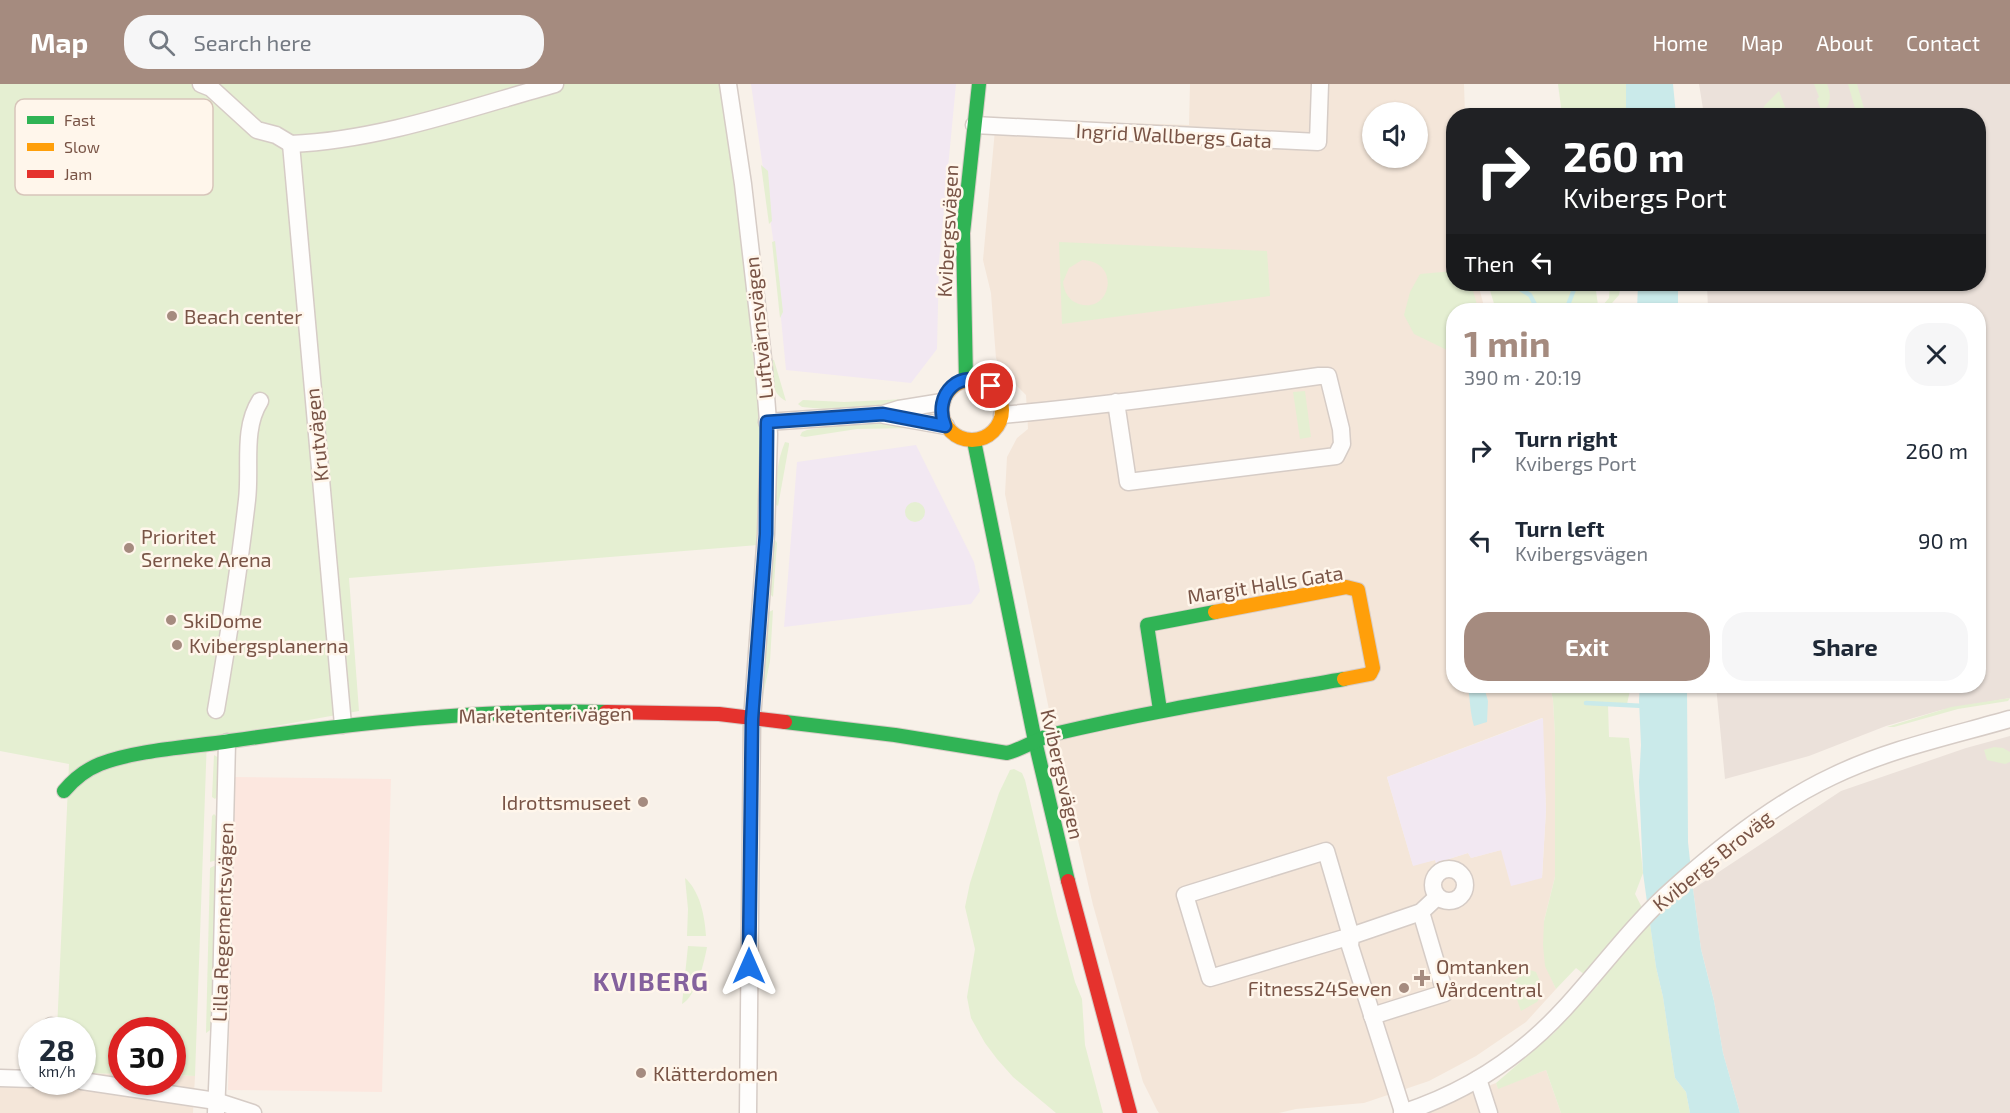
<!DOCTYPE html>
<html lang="en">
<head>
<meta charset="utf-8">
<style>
	:root { --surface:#fff; --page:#f6f6f7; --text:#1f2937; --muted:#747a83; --accent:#a58b7f }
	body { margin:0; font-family:"Exo 2",sans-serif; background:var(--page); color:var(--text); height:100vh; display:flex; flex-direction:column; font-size:22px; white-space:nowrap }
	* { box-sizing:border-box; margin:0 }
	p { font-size:20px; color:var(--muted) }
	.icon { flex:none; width:33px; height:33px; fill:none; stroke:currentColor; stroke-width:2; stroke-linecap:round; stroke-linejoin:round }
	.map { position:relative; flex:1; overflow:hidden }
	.sheet { position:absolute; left:1446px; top:219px; width:540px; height:390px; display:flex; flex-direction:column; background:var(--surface); border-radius:24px; box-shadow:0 2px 4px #0004 }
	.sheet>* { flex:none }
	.guide { position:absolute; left:1446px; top:24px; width:540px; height:183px; border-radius:24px; box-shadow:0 2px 4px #0004; background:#202124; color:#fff; overflow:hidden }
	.fabs { position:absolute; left:1362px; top:18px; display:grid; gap:12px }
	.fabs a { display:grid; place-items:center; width:66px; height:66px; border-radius:50%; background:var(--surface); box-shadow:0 2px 4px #0004; font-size:30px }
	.speed { position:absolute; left:18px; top:933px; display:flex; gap:12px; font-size:30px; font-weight:700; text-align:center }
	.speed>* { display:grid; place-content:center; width:78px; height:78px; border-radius:50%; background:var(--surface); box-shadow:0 2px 4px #0004; line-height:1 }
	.speed small { font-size:15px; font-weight:400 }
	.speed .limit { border:9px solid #d22; background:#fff; color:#111 }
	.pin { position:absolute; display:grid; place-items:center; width:51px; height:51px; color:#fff; margin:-26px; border:3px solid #fff; border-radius:50%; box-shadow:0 2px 6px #0007 }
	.me { position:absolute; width:66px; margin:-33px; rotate:0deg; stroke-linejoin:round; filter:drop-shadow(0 0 4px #0008) }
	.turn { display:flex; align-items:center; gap:21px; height:126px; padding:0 18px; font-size:27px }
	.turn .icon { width:78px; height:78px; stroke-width:2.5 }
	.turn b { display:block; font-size:42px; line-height:51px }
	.then { display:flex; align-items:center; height:57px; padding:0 18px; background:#0003; gap:12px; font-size:22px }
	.round { display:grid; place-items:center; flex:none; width:63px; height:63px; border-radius:24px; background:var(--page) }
	.headline { display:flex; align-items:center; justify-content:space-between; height:102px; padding:0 18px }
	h1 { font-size:36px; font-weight:700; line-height:45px; color:var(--accent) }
	.cta { display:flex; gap:12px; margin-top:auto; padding:12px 18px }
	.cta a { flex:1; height:69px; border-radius:24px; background:var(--accent); color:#fff; font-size:24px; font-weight:700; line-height:69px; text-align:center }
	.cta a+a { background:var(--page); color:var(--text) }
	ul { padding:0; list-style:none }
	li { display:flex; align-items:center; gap:18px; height:90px; padding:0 18px }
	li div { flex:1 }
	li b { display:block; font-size:22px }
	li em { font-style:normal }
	header { display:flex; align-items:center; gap:36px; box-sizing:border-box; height:84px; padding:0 30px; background:var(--accent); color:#fff }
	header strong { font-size:28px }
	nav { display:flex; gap:33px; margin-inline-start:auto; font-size:21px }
	.search { width:420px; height:54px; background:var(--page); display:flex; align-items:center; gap:15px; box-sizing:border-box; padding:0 21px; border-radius:24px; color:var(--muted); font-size:22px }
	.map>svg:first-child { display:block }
	.residential { fill:#f4e6d9; fill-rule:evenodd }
	.commercial { fill:#fce7df }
	.industrial { fill:#ebe1da }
	.education { fill:#f2e8f2 }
	.green { fill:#e5efd2; fill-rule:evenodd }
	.water { fill:#caeaea }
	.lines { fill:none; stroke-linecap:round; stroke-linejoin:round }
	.stream { stroke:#caeaea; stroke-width:4.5 }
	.street-casing { stroke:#d6ccc6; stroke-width:19 }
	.fast-casing { stroke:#d7ccc6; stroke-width:16 }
	.slow-casing { stroke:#d7ccc6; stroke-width:16 }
	.jam-casing { stroke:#d7ccc6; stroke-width:16 }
	.street { stroke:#fefdfc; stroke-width:16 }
	.fast { stroke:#30b455; stroke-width:14 }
	.slow { stroke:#ff9f0a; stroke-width:14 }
	.jam { stroke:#e5322d; stroke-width:14 }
	.route-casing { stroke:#114b97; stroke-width:15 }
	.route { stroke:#1a73e8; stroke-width:10 }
	.poi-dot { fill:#a58b7f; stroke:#fff6eb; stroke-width:2 }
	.labels { text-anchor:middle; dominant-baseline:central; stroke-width:5; stroke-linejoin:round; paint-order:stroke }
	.street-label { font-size:20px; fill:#795446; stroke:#fff6eb }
	.poi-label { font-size:20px; fill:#795446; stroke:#fff6eb; text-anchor:start }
	.district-label { font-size:26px; font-weight:bold; letter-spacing:1.5px; fill:#84619d; stroke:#fff6eb }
	.key { fill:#fff6eb; stroke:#d7c5ba; stroke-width:1.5 }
	.key-label { font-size:16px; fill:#795446 }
</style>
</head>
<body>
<header>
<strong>Map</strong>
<div class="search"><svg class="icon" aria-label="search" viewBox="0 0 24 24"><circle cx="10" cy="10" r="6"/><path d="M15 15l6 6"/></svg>Search here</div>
<nav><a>Home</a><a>Map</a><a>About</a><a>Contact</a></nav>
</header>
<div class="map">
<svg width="2010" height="1029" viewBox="0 0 2010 1029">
	<rect width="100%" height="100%" fill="#f8f1e9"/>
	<g class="residential">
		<path d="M1190,0H1464L1465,31L1454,32V200H1478L1485,226H1454V602H1550L1553,616L1555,651V793L1544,837L1546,882L1556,905L1526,938L1476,972L1429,997L1364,1019L1296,1025L1279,1029H1159L1157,1026L1143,998L1093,821L1057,665L1005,410L1007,373L1017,354L1028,345L1026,311L1002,287L996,274L991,209L983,176L996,35L1189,41ZM1372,28H1418V74H1372ZM1542,634L1546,726L1542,794L1501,766L1471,774L1468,769L1436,779L1435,776L1413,781L1387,693Z"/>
		<polygon points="1546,986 1561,1029 1418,1029 1496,999 1498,1004"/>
		<polygon points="0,987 32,998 82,998 83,989 121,990 122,998 172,998 173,991 195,992 193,1029 0,1029"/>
	</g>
	<polygon class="commercial" points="234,693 391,695 382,1008 228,1006"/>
	<g class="industrial">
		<polygon points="1699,0 2010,0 2010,614 1941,626 1886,642 1809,672 1725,695 1716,602 1978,602 1978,226 1708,226 1707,200 1978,200 1978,32 1704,31"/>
		<polygon points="2010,652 2010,1029 1740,1029 1723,969 1714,917 1701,865 1693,805 1841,707 1966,664"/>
	</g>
	<g class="education">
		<polygon points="751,0 956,0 939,178 937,265 911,299 786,286 774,162"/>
		<polygon points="916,361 974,478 980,507 971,520 784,543 797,378"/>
		<polygon points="1543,634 1546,726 1542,794 1511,802 1501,766 1471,774 1468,769 1436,779 1435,776 1413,782 1387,693"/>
	</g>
	<g class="green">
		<polygon points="0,0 725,0 726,3 763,367 758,461 349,494 359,627 207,654 195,992 173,991 172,946 122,946 121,990 83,989 82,946 57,946 69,680 0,667"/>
		<polygon points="1558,0 1626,0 1626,31 1562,31"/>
		<path d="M1814,0H1827C1832,12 1831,22 1820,31L1821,26L1817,15L1819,13Z"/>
		<polygon points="1848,0 1857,0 1866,31 1857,31"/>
		<polygon points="1779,7 1788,31 1760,31 1765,21"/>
		<polygon points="761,81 768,87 772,137 769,140"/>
		<polygon points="775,157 783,228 780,234 772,158"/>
		<path d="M1059,158L1267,167L1270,212L1062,240ZM1082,176C1122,177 1111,230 1079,220C1069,217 1064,208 1063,198L1069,184Z"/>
		<polygon points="1453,187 1454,200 1471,200 1478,224 1478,226 1454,226 1453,269 1414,250 1404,231 1410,208 1420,190"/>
		<polygon points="1488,200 1595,200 1598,221 1602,222 1609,214 1610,200 1621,200 1619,211 1606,226 1496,226"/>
		<path d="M769,275L774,276L786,317C771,310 770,290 769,275Z"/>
		<polygon points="1305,307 1311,353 1300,355 1293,308"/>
		<path d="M907,315L910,317C879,328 835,326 802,323L798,320L803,316L844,318Z"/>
		<polygon points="886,338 912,344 857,345 805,353 800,352 802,348 807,346 844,340"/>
		<path d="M785,358L789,359V361L778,422L775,420C775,399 777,377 785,358Z"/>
		<circle cx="915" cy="428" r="10"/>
		<polygon points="774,454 777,459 773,513 769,509"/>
		<polygon points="773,526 770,577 763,612 767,533 769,528"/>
		<polygon points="1550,602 1631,602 1627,620 1608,621 1609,653 1629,654 1643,789 1635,810 1650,839 1656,883 1663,913 1675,994 1686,1008 1690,1029 1561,1029 1546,986 1498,1005 1496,999 1554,949 1598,901 1576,884 1556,905 1545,882 1543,861 1544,837 1555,793 1555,651 1553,616"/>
		<polygon points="2010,614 2008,617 1958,625 1894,643 1887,643 1951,623"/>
		<polygon points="1994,663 2003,664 2010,668 2010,678 2005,680 1987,676 1984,666"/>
		<polygon points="214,671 219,674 218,712 215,715 212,713"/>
		<polygon points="1014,685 1022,689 1025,696 1057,831 1075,898 1082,915 1085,961 1103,1029 1056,1029 1013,993 997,975 985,959 971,934 967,913 975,865 965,823 970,799 999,709 1010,686"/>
		<polygon points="214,730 218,734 217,776 210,778 212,732"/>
		<polygon points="214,782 217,783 213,944 206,949 210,784"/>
		<path d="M685,794C700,807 705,833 706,852H687L688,825Z"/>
		<path d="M688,862L707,863C704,879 696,912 682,920Z"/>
		<path d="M1530,886L1536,888L1541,900L1542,910L1537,918L1521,927L1511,898C1519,895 1522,889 1530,886Z"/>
	</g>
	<g class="water">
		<polygon points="1626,0 1673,0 1676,31 1626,31"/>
		<polygon points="1638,200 1678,200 1678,226 1637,226"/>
		<path d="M1468,602L1484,603L1488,617L1487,638L1474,642C1470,629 1470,615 1468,602Z"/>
		<polygon points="1640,602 1687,602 1688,758 1693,805 1701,865 1714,917 1723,969 1740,1029 1690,1029 1686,1008 1675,994 1663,913 1656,883 1643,789 1639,698 1641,661 1639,616"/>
	</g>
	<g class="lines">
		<g class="stream">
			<polyline points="1520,205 1530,211 1538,226"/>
			<polyline points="1566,226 1575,203 1578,200"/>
			<polyline points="1586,619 1644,622"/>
		</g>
		<defs>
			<g id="street">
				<polyline points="201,0 211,4 257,46 276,51 291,60"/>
				<polyline points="728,0 743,100 763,274 769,350 766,450 752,635 748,1029"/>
				<polyline points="974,41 1318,58 1320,0"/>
				<polyline points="291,60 343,641"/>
				<path d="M291,60C381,56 469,24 555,0"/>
				<polyline points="884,331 946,342"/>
				<path d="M1002,331C1107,321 1213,307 1319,292H1328L1341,345L1342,360L1336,372L1128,398L1116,318"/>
				<polyline points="767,338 883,330 899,325 942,318"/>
				<path d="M216,626C228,556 239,486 247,416C251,384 242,345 260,317"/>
				<circle cx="1449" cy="801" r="16"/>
				<polyline points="1372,932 1445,909 1421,828"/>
				<polyline points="51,946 51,942"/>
				<polyline points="0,994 32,995"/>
				<polyline points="1478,995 1489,1029"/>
				<polyline points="82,997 216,1017 253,1029"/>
				<polyline points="1403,1028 1350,862 1351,852 1326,767 1185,811 1210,894 1351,852 1421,828 1437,813"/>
				<polyline points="216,1029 221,911 227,658"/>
				<path d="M1402,1029C1464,1009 1520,973 1564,925C1601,885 1633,840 1674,804C1721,762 1775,719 1833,692C1889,665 1951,652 2010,635"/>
			</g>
			<g id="fast">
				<polyline points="966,296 963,149 979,0"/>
				<polyline points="974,357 1035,657 1068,797"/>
				<polyline points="1160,626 1147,541 1215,528"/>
				<path d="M785,638L895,651L1007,669C1023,665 1038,654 1054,650C1150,627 1247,612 1344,595"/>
				<path d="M64,707C74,695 85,686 100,680C136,666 191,663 230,657C354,639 480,625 606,628"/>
			</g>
			<g id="slow">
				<circle cx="972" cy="326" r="30"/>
				<polyline points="1215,528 1346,503 1358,506 1373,584 1370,590 1344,595"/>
			</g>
			<g id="jam">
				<polyline points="606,628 719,630 785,638"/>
				<polyline points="1068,797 1130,1029"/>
			</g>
		</defs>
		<use href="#street" class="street-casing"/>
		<use href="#fast" class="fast-casing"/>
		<use href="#slow" class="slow-casing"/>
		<use href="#jam" class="jam-casing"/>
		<use href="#street" class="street"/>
		<use href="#fast" class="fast"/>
		<use href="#slow" class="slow"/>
		<use href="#jam" class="jam"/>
	</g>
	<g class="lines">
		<defs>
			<path id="route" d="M749,882L752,635L766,450L767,338L883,330L945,342C932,310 961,282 991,302"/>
		</defs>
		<use href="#route" class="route-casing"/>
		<use href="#route" class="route"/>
	</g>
	<g class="poi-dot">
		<circle cx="172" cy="232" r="6"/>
		<circle cx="129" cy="464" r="6"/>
		<circle cx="171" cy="536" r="6"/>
		<circle cx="177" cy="561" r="6"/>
		<circle cx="643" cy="718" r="6"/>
		<path d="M1419 885h6v6h6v6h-6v6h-6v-6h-6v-6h6z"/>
		<circle cx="1404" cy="904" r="6"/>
		<circle cx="641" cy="989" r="6"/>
	</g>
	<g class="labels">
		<g class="street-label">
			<text transform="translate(1174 51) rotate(3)">Ingrid Wallbergs Gata</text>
			<text transform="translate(947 147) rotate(-87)">Kvibergsvägen</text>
			<text transform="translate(758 244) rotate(-96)">Luftvärnsvägen</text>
			<text transform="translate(316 351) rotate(-96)">Krutvägen</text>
			<text transform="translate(1265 500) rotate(-9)">Margit Halls Gata</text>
			<text transform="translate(545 630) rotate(-1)">Marketenterivägen</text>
			<text transform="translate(1063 690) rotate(77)">Kvibergsvägen</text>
			<text transform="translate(1712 776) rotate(-39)">Kvibergs Broväg</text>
			<text transform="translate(222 838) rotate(-88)">Lilla Regementsvägen</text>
		</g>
		<g class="poi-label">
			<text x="184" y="232">Beach center</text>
			<text x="141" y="452">Prioritet<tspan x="141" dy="23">Serneke Arena</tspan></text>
			<text x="183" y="536">SkiDome</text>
			<text x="189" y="561">Kvibergsplanerna</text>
			<text x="631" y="718" text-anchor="end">Idrottsmuseet</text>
			<text x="1436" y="882">Omtanken<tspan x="1436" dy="23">Vårdcentral</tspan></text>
			<text x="1392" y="904" text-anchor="end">Fitness24Seven</text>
			<text x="653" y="989">Klätterdomen</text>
		</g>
		<g class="district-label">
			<text x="651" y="896">KVIBERG</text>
		</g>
	</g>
	<rect x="15" y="15" width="198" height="96" rx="9" class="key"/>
	<rect x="27" y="32" width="27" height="8" fill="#30b455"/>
	<rect x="27" y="59" width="27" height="8" fill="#ff9f0a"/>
	<rect x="27" y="86" width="27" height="8" fill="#e5322d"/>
	<g class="key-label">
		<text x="64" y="42">Fast</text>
		<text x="64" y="69">Slow</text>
		<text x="64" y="96">Jam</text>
	</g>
</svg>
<div class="fabs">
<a><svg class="icon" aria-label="sound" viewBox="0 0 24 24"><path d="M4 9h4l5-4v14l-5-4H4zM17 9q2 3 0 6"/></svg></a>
</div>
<div class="speed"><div>28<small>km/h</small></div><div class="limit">30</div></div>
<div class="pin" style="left:991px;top:302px;background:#d93025"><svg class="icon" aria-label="arrive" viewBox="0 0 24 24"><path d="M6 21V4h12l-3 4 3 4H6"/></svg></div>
<svg class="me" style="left:749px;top:882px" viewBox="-20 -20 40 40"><path d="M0-17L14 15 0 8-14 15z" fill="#1a73e8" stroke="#fff" stroke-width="4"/></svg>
<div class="guide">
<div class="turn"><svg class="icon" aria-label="right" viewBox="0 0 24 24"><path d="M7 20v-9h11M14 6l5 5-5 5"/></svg><div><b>260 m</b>Kvibergs Port</div></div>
<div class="then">Then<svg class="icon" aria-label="left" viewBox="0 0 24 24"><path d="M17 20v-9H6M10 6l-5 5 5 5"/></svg></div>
</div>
<section class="sheet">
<div class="headline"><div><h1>1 min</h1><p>390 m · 20:19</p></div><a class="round"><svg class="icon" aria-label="close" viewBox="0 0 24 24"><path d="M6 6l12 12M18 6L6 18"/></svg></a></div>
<ul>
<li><svg class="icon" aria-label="right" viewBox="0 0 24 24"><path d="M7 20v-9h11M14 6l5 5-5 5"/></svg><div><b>Turn right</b><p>Kvibergs Port</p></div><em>260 m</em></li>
<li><svg class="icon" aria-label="left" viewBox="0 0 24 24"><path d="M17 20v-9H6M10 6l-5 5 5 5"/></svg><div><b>Turn left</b><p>Kvibergsvägen</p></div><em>90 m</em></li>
</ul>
<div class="cta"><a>Exit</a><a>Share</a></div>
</section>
</div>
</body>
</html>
